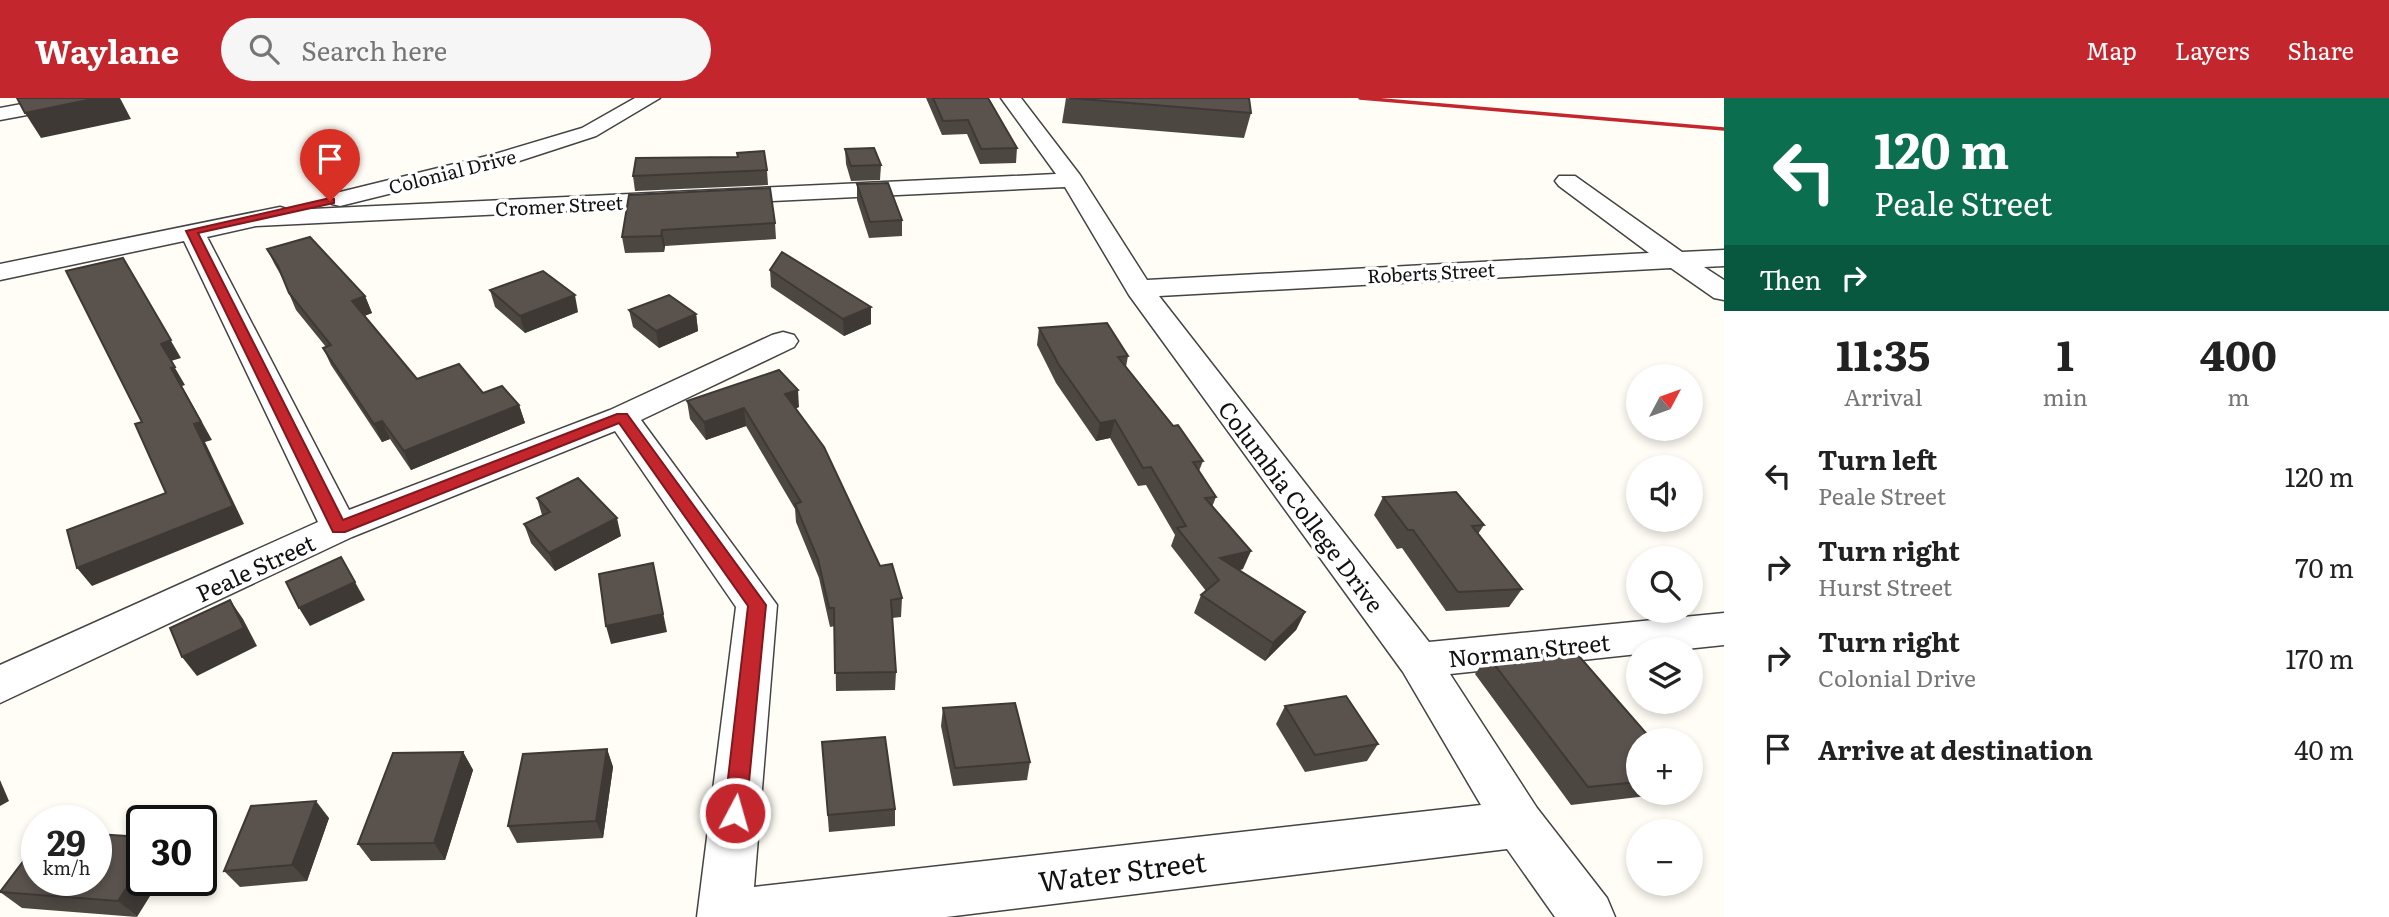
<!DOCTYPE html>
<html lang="en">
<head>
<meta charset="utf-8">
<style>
	:root { --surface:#fff; --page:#f6f6f6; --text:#222; --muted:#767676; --accent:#c4262e }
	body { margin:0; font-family:Literata,serif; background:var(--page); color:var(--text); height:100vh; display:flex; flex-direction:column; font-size:26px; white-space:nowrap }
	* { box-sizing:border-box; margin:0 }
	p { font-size:23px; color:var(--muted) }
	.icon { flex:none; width:38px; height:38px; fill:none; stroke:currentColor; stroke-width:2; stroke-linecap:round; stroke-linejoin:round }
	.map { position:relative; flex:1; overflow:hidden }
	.details { display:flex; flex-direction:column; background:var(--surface); width:665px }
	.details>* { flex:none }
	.guide { background:#0b6e4f; color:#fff; overflow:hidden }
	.needle { width:46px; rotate:49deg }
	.controls { position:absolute; left:1626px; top:266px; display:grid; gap:14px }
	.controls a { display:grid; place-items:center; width:77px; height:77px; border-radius:50%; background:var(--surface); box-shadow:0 4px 10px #0003; font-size:35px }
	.speed { position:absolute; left:21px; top:707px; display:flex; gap:14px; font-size:35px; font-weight:700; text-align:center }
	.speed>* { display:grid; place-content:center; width:91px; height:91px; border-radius:50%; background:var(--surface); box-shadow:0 4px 10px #0003; line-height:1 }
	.speed small { font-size:18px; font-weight:400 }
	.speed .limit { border:4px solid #111; border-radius:10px; background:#fff; color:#111 }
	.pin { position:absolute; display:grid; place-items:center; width:60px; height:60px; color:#fff; margin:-72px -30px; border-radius:50% 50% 50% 0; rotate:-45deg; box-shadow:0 0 7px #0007 }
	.pin .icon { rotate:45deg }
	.me { position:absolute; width:77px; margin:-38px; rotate:6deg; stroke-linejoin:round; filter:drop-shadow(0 0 5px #0008) }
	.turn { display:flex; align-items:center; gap:24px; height:147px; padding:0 35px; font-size:32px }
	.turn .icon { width:91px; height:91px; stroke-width:2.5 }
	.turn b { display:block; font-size:49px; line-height:60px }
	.then { display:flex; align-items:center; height:66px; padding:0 35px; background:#0003; gap:14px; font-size:26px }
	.eta { display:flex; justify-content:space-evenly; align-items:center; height:119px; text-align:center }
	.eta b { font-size:42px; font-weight:700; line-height:49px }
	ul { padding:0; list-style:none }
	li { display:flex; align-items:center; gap:21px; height:91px; padding:0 35px }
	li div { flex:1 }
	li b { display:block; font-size:26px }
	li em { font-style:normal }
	header { display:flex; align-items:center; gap:42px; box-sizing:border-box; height:98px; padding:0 35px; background:var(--accent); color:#fff }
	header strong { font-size:33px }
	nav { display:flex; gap:38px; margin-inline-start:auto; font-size:24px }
	.search { width:490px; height:63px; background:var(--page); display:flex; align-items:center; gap:18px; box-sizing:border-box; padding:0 24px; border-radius:38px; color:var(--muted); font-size:26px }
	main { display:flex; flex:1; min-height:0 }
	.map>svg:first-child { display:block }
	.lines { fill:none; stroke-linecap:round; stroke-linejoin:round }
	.minor-casing { stroke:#444; stroke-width:3 }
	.minor { fill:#fff; fill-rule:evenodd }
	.rail { stroke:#c4262e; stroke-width:3.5 }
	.wall { fill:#4d4742 }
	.shaded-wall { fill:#3f3936 }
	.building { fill:#5a524d; stroke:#3f3936; stroke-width:2 }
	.route { fill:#c4262e; stroke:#7f191e; stroke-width:2 }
	.labels { text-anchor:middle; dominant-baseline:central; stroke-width:7; stroke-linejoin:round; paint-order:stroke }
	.far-street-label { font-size:19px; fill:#111; stroke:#fff }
	.street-label { font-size:23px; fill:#111; stroke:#fff }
	.near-street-label { font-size:28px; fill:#111; stroke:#fff }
</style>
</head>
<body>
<header>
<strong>Waylane</strong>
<div class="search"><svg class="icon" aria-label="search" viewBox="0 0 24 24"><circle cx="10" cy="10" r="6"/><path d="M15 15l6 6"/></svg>Search here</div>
<nav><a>Map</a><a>Layers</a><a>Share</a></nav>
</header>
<main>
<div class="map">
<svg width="1724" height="819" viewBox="0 0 1724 819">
	<rect width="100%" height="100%" fill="#fffdf5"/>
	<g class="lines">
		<defs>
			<g id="minor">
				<polygon points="54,0 96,0 86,6 0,22 0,10"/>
				<polygon points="635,0 660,0 596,38 510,66 340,108 332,106 328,101 332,96 495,56 582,30"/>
				<path d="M1001,0H1021L1080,77L1147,182L1649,155L1559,88L1555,83L1559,78H1575L1682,154L1724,152V168L1704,169L1724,182V202L1714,200L1671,170L1159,198L1429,544L1724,515V547L1686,551H1638V556L1450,576L1537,710L1607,800L1615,819H1555L1507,751L946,819H697L736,509L615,333L352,439L0,605V567L318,424L184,143L0,182V166L280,109L290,112L1056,76ZM1065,89L1129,197L1403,574L1481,707L754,789L777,507L641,322L794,249L798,243L794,237L783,234L772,237L610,312L349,412L207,139L256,128Z"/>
			</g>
		</defs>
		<use href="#minor" class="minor-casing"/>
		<use href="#minor" class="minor"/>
		<polyline class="rail" points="1360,0 1724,31"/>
	</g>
	<g class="wall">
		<polygon points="926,0 988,0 1017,50 1016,65 980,66 967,36 942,37"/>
		<polygon points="1066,0 1251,15 1244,40 1062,25"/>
		<polygon points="845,51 881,67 880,82 851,83 846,66"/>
		<polygon points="738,59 767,72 768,87 635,93 633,78"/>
		<polygon points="857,86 902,122 902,138 869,140 857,102"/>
		<polygon points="629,97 775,125 776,141 665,148 664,154 625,155 622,139"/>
		<polygon points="267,151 365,198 372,215 364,218 417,281 483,295 519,307 525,325 411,372 390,341 382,344 331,267 323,250 326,249 296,212 282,179 275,167"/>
		<polygon points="770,172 871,209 871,226 844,238 771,189"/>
		<polygon points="490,192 578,214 525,235 495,209"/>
		<polygon points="629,212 696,216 698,233 659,250 633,229"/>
		<polygon points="1039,230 1128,258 1126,269 1203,363 1199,373 1216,399 1212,409 1243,471 1239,472 1305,514 1296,532 1265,563 1194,515 1201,497 1206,493 1171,448 1175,437 1146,387 1138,388 1110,340 1096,343 1056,285 1037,247"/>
		<polygon points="687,303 799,309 796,310 880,468 902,500 901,519 892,520 896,574 895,592 836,593 835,528 830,529 819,480 796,424 795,411 746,328 706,342 690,321"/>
		<polygon points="1383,399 1484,427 1478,436 1522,491 1509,509 1446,513 1402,450 1397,451 1374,417"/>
		<polygon points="537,400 621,438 555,473 531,445 524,426 542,417"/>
		<polygon points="1488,558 1638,642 1638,695 1665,695 1664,696 1571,707 1475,576"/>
		<polygon points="1285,608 1378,646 1367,663 1305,674 1276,626"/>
		<polygon points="943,610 1030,664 1027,682 953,688 941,628"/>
		<polygon points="822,644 895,711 895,728 829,734"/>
		<polygon points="607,651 613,669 603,740 517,745 508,728"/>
		<polygon points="463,654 473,672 445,762 371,763 358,746"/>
		<polygon points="329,720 307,783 240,789 224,773"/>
		<polygon points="96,782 137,819 22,810 0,794"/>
	</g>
	<g class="shaded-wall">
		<polygon points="97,0 120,0 131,21 41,40 25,15"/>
		<polygon points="662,132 665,148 664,154 661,138"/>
		<polygon points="123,160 181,260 171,263 185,287 182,288 212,342 205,344 244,426 92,488 77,470 233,408 194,326"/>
		<polygon points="575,197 578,214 525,235 520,218"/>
		<polygon points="365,198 372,215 359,220 352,203"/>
		<polygon points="871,209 871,226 844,238 843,221"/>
		<polygon points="696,216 698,233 659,250 656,233"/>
		<polygon points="798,292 799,309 787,314 785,296"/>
		<polygon points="519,307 525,325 411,372 404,353"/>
		<polygon points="744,310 746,328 706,342 704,324"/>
		<polygon points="1115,322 1110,340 1096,343 1100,325"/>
		<polygon points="382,323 390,341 382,344 374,326"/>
		<polygon points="617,420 621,438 555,473 549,455"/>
		<polygon points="1251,453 1243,471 1216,478 1220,460"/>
		<polygon points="653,465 667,534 611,546 606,528"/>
		<polygon points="355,484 365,502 310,528 299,510"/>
		<polygon points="230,502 243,521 257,548 197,578 182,559"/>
		<polygon points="1305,514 1296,532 1265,563 1273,545"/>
		<polygon points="607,651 613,669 603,740 596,723"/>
		<polygon points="463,654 473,672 445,762 434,745"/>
		<polygon points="0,682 9,703 0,708"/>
		<polygon points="316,703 329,720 307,783 292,767"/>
		<polygon points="142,766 142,782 160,782 137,819 118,803"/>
	</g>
	<g class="building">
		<polygon points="17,0 97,0 25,15"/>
		<polygon points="933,0 988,0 1017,50 981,51 968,22 943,23"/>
		<polygon points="1069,0 1249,0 1251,15"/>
		<polygon points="874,50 881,67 851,68 845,51"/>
		<polygon points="764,53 767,72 633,78 636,60 738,59 737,55"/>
		<polygon points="888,85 902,122 870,124 857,86"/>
		<polygon points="770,90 775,125 662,132 661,138 622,139 629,97"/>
		<polygon points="310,139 365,198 352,203 417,281 459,266 483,295 502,288 519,307 404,353 382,323 374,326 323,250 331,247 289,195 278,168 267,151"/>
		<polygon points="782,154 871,209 843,221 770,172"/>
		<polygon points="123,160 171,242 161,246 175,269 171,270 201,324 194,326 233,408 77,470 67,432 166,395 135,326 142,324 66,173"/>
		<polygon points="543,173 575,197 520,218 490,192"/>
		<polygon points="669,197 696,216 656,233 629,212"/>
		<polygon points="1107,225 1128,258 1118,259 1173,328 1178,327 1203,363 1193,364 1216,399 1205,400 1251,453 1220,460 1305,514 1273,545 1201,497 1219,482 1177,430 1186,428 1151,369 1143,370 1115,322 1100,325 1059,267 1039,230"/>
		<polygon points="779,272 798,292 785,296 824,349 880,468 892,466 902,500 891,502 896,574 835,575 834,510 829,510 818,461 795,406 801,404 744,310 704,324 687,303"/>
		<polygon points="578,380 617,420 549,455 524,426 550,414 537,400"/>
		<polygon points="1456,394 1484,427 1472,428 1522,491 1458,494 1413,432 1408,432 1383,399"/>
		<polygon points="341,459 355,484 299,510 286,484"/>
		<polygon points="653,465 663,516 606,528 599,476"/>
		<polygon points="230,502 244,530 182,559 170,530"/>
		<polygon points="1571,549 1652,642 1638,642 1638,684 1588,689 1488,558"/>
		<polygon points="1346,598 1378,646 1315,657 1285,608"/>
		<polygon points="1015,605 1030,664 955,670 943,610"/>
		<polygon points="885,639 895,711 828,717 822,644"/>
		<polygon points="607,651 596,723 508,728 523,656"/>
		<polygon points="463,654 434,745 358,746 393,655"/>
		<polygon points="316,703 292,767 224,773 251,708"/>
		<polygon points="96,736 142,739 142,766 118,803 0,794 37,745 37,782 96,782"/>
	</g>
	<polygon class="route" points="330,100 334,101 334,105 198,135 343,422 617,316 627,316 766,507 746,715 743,722 735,725 728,722 724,715 748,508 619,325 345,434 333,434 186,133"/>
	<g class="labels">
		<g class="far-street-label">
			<text transform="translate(452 73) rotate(-14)">Colonial Drive</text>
			<text transform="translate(559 107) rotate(-3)">Cromer Street</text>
			<text transform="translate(1431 174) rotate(-3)">Roberts Street</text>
		</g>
		<g class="street-label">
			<text transform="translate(1302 408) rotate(53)">Columbia College Drive</text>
			<text transform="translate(255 469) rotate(-25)">Peale Street</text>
			<text transform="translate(1529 551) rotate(-6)">Norman Street</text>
		</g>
		<g class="near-street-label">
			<text transform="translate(1122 772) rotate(-7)">Water Street</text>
		</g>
	</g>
</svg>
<div class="controls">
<a><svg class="needle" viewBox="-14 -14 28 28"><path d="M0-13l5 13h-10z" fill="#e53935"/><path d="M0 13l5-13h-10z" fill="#767676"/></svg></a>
<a><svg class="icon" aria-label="sound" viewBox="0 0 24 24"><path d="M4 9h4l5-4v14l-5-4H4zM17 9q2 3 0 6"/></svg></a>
<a><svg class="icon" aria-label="search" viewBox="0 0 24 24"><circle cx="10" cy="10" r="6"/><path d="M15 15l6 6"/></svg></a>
<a><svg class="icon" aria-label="layers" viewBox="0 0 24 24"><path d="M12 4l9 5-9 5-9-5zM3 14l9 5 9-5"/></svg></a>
<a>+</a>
<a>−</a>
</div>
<div class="speed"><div>29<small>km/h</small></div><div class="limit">30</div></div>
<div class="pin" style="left:330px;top:103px;background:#d93025"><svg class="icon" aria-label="arrive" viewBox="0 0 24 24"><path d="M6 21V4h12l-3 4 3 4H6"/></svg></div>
<svg class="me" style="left:735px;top:715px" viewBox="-20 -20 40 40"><circle r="17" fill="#c4262e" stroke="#fff" stroke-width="3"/><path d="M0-11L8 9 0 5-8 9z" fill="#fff"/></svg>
</div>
<section class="details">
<div class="guide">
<div class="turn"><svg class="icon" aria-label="left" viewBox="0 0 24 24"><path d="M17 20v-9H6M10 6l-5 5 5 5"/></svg><div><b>120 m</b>Peale Street</div></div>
<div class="then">Then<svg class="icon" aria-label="right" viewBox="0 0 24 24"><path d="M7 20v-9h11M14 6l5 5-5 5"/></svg></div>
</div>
<div class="eta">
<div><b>11:35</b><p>Arrival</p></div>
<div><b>1</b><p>min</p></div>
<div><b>400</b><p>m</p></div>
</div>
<ul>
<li><svg class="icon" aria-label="left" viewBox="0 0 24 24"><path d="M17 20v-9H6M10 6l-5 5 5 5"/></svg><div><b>Turn left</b><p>Peale Street</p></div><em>120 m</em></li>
<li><svg class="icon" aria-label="right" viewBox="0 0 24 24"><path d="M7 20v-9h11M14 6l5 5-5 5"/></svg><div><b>Turn right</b><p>Hurst Street</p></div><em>70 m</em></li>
<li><svg class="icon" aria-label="right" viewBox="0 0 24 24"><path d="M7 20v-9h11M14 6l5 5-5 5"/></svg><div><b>Turn right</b><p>Colonial Drive</p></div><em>170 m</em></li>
<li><svg class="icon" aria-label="arrive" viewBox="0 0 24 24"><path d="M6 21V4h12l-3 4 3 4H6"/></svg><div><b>Arrive at destination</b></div><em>40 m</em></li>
</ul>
</section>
</main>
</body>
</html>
